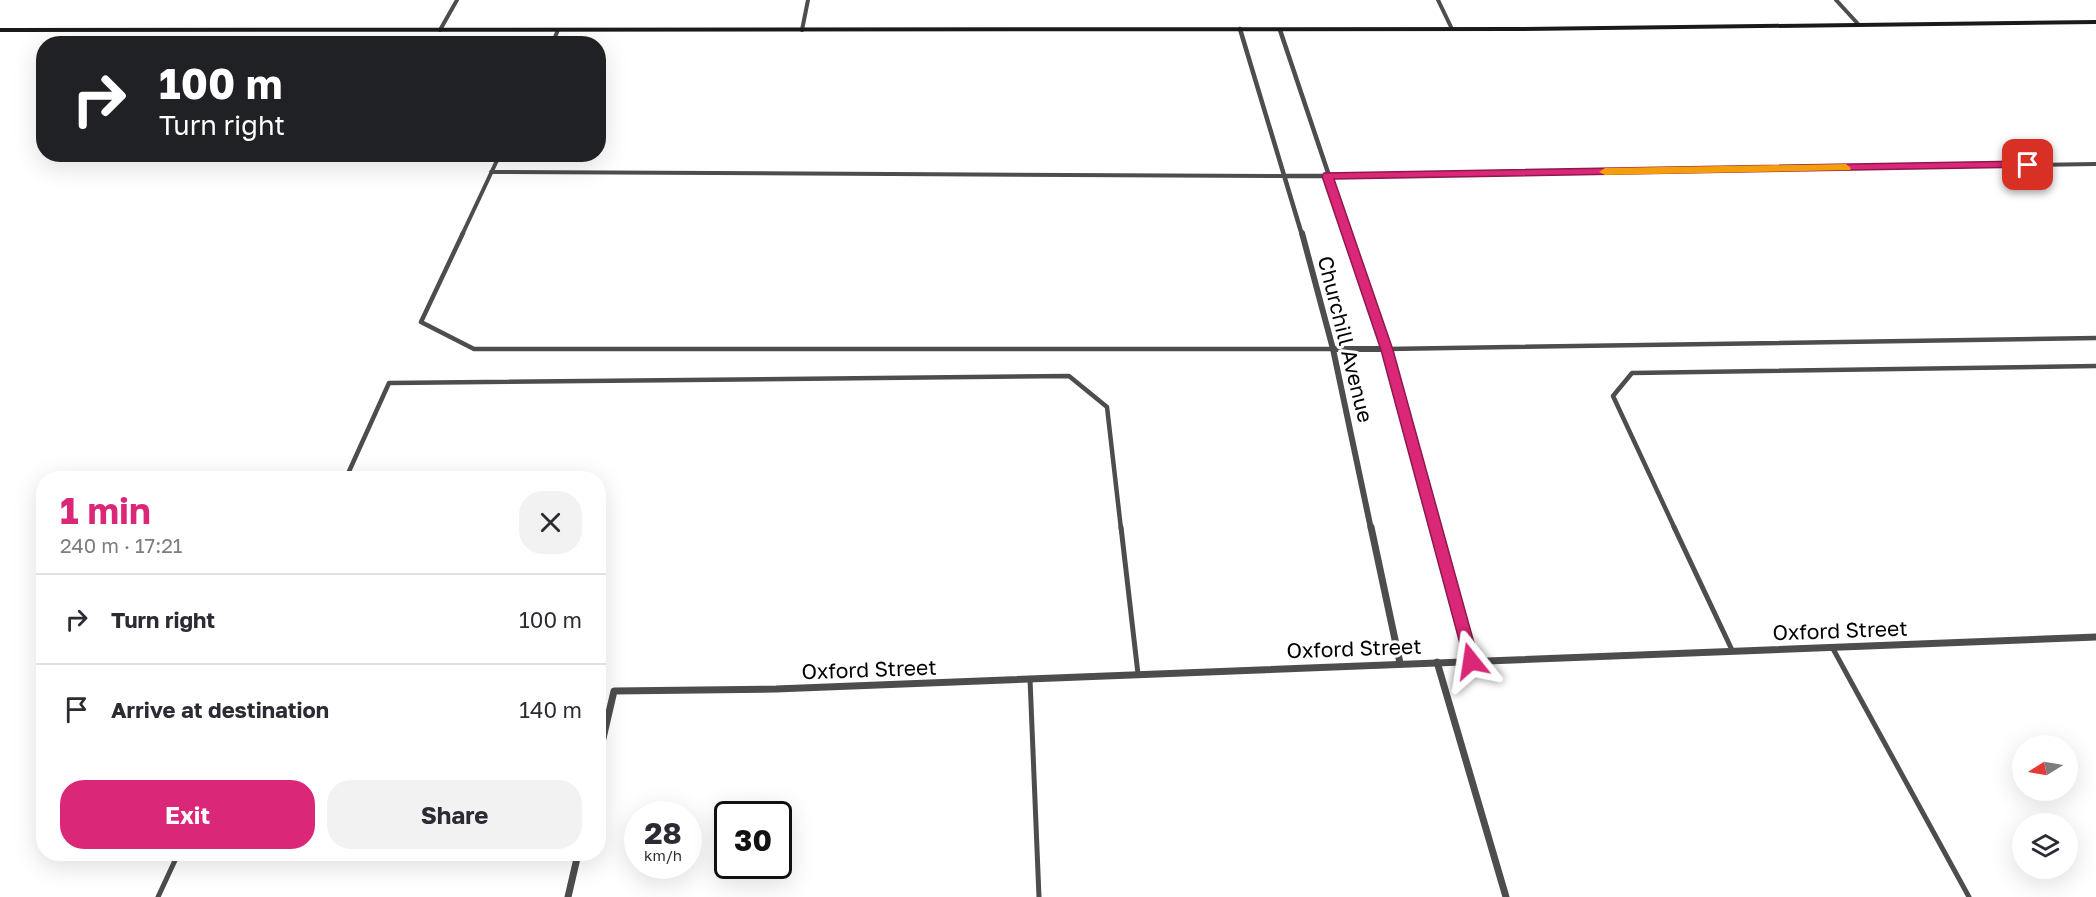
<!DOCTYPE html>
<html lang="en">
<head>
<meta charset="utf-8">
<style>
	:root { --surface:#fff; --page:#f2f2f3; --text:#2b2b33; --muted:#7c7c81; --line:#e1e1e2; --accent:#db2777 }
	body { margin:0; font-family:"Golos Text",sans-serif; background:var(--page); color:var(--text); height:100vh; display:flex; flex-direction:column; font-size:22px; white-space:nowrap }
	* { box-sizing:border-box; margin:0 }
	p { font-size:20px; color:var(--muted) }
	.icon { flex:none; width:33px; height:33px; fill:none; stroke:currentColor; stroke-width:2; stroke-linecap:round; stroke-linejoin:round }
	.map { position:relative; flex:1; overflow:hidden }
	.sheet { position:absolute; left:36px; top:471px; width:570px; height:390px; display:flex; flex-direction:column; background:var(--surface); border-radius:24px; box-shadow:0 6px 24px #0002 }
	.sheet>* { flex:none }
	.hud { position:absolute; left:36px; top:36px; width:570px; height:126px; border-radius:24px; box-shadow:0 6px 24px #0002; background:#202124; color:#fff; overflow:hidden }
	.needle { width:39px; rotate:259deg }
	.controls { position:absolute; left:2012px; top:735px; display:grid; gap:12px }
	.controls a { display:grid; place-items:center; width:66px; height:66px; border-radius:50%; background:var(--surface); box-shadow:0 6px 24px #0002; font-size:30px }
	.speed { position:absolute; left:624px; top:801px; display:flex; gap:12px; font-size:30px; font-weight:700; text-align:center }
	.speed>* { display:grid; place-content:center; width:78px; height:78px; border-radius:50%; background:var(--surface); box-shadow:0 6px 24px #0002; line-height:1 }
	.speed small { font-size:15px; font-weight:400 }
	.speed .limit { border:3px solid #111; border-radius:9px; background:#fff; color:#111 }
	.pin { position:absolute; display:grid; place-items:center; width:51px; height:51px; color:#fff; margin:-26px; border-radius:12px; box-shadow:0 3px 9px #0006 }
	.me { position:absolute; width:66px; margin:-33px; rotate:345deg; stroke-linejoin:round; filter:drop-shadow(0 0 4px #0008) }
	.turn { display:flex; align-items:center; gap:21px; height:126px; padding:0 24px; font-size:27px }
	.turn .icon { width:78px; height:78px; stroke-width:2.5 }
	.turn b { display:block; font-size:42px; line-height:51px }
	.round { display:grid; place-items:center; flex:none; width:63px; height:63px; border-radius:24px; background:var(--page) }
	.headline { display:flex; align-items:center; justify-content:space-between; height:102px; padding:0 24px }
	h1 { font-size:36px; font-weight:700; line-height:45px; color:var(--accent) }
	.primary-button { display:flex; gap:12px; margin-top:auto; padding:12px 24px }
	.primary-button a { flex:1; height:69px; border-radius:24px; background:var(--accent); color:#fff; font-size:24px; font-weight:700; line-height:69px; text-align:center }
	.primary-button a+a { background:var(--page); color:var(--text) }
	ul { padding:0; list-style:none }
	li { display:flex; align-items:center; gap:18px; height:90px; padding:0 24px; border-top:2px solid var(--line) }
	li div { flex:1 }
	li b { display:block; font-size:22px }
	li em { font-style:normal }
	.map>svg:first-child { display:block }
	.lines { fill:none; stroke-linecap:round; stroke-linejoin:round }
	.service-far2 { stroke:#4d4d4d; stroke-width:4 }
	.service-far1 { stroke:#4d4d4d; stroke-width:4.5 }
	.service { stroke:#4d4d4d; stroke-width:5 }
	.minor-far2 { stroke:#4d4d4d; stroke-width:4.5 }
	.minor-far1 { stroke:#4d4d4d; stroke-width:6 }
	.minor { stroke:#4d4d4d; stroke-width:7 }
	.secondary { fill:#1a1a1a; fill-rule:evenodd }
	.route { fill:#db2777; stroke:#8e194d; stroke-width:1.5 }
	.slow { fill:#f59e0b }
	.labels { text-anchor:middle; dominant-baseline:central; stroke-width:6; stroke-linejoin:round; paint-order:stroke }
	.street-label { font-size:21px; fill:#000; stroke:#fff }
</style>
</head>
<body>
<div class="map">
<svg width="2096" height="897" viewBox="0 0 2096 897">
	<rect width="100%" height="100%" fill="#fff"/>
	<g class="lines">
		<g class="service-far2">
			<polyline points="1438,0 1452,29"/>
			<polyline points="1836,0 1859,25"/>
			<polyline points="440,30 457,0"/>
			<polyline points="802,30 808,0"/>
			<polyline points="552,44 558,30"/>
			<polyline points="491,172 1286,176"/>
			<polyline points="1328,176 2096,164"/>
			<polyline points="462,235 500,154"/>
		</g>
		<g class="service-far1">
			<polyline points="463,233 421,322 474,349 1333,349"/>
			<polyline points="1387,349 2096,338"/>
			<polyline points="346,478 389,383 1069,376 1107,407 1121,529"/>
			<polyline points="1675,529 1613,396 1632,373 2096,366"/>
		</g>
		<g class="service">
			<polyline points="1121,527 1138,674"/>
			<polyline points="1674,527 1732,650"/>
			<polyline points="1832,647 1969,897"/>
			<polyline points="1030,679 1039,897"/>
			<polyline points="158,897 178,854"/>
		</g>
		<g class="minor-far2">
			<polyline points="1240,29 1302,235"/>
			<polyline points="1280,30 1349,235"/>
			<polyline points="1286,176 1328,176"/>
		</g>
		<g class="minor-far1">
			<polyline points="1302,233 1333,349 1371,529"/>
			<polyline points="1348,233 1387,349 1435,529"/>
			<polyline points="1333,349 1387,349"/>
		</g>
		<g class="minor">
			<polyline points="1371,527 1400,663"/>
			<polyline points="1435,527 1471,661"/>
			<polyline points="1437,662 1506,897"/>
			<polyline points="598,760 614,691 776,689 2096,637"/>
			<polyline points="568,897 578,854"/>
		</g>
		<polygon class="secondary" points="2096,20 2096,24 1522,31 0,32 0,28 1522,27"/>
	</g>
	<polygon class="route" points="2028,161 2034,165 2032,167 1334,179 1393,350 1479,661 1477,666 1471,668 1466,666 1381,350 1322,176 1324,173"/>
	<polygon class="slow" points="1846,164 1851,168 1850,170 1605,175 1599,172 1605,168"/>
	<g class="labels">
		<g class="street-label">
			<text transform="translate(1346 339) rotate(76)">Churchill Avenue</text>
			<text transform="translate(1840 630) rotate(-2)">Oxford Street</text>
			<text transform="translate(1354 648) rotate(-2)">Oxford Street</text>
			<text transform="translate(869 669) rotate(-2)">Oxford Street</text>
		</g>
	</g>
</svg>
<div class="controls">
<a><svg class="needle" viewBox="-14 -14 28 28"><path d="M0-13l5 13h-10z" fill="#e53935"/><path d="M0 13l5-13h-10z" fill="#7c7c81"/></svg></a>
<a><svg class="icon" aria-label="layers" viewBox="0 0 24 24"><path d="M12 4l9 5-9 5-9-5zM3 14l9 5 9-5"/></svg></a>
</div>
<div class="speed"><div>28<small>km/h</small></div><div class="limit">30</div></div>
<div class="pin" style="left:2028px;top:165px;background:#d93025"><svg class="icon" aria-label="arrive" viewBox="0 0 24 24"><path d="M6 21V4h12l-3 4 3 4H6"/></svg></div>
<svg class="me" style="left:1471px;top:661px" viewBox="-20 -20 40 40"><path d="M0-17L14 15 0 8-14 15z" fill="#db2777" stroke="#fff" stroke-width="4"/></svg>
<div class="hud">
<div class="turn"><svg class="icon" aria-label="right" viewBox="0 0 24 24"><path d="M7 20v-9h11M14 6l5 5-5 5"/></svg><div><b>100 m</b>Turn right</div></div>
</div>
<section class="sheet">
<div class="headline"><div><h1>1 min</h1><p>240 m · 17:21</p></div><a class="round"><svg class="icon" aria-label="close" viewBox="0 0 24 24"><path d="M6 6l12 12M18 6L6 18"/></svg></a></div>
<ul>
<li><svg class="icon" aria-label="right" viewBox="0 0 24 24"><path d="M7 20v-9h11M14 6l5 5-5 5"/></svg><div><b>Turn right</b></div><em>100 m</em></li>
<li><svg class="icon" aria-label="arrive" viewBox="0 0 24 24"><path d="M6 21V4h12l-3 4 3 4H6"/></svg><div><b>Arrive at destination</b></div><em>140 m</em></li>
</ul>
<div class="primary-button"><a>Exit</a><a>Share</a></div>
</section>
</div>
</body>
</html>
